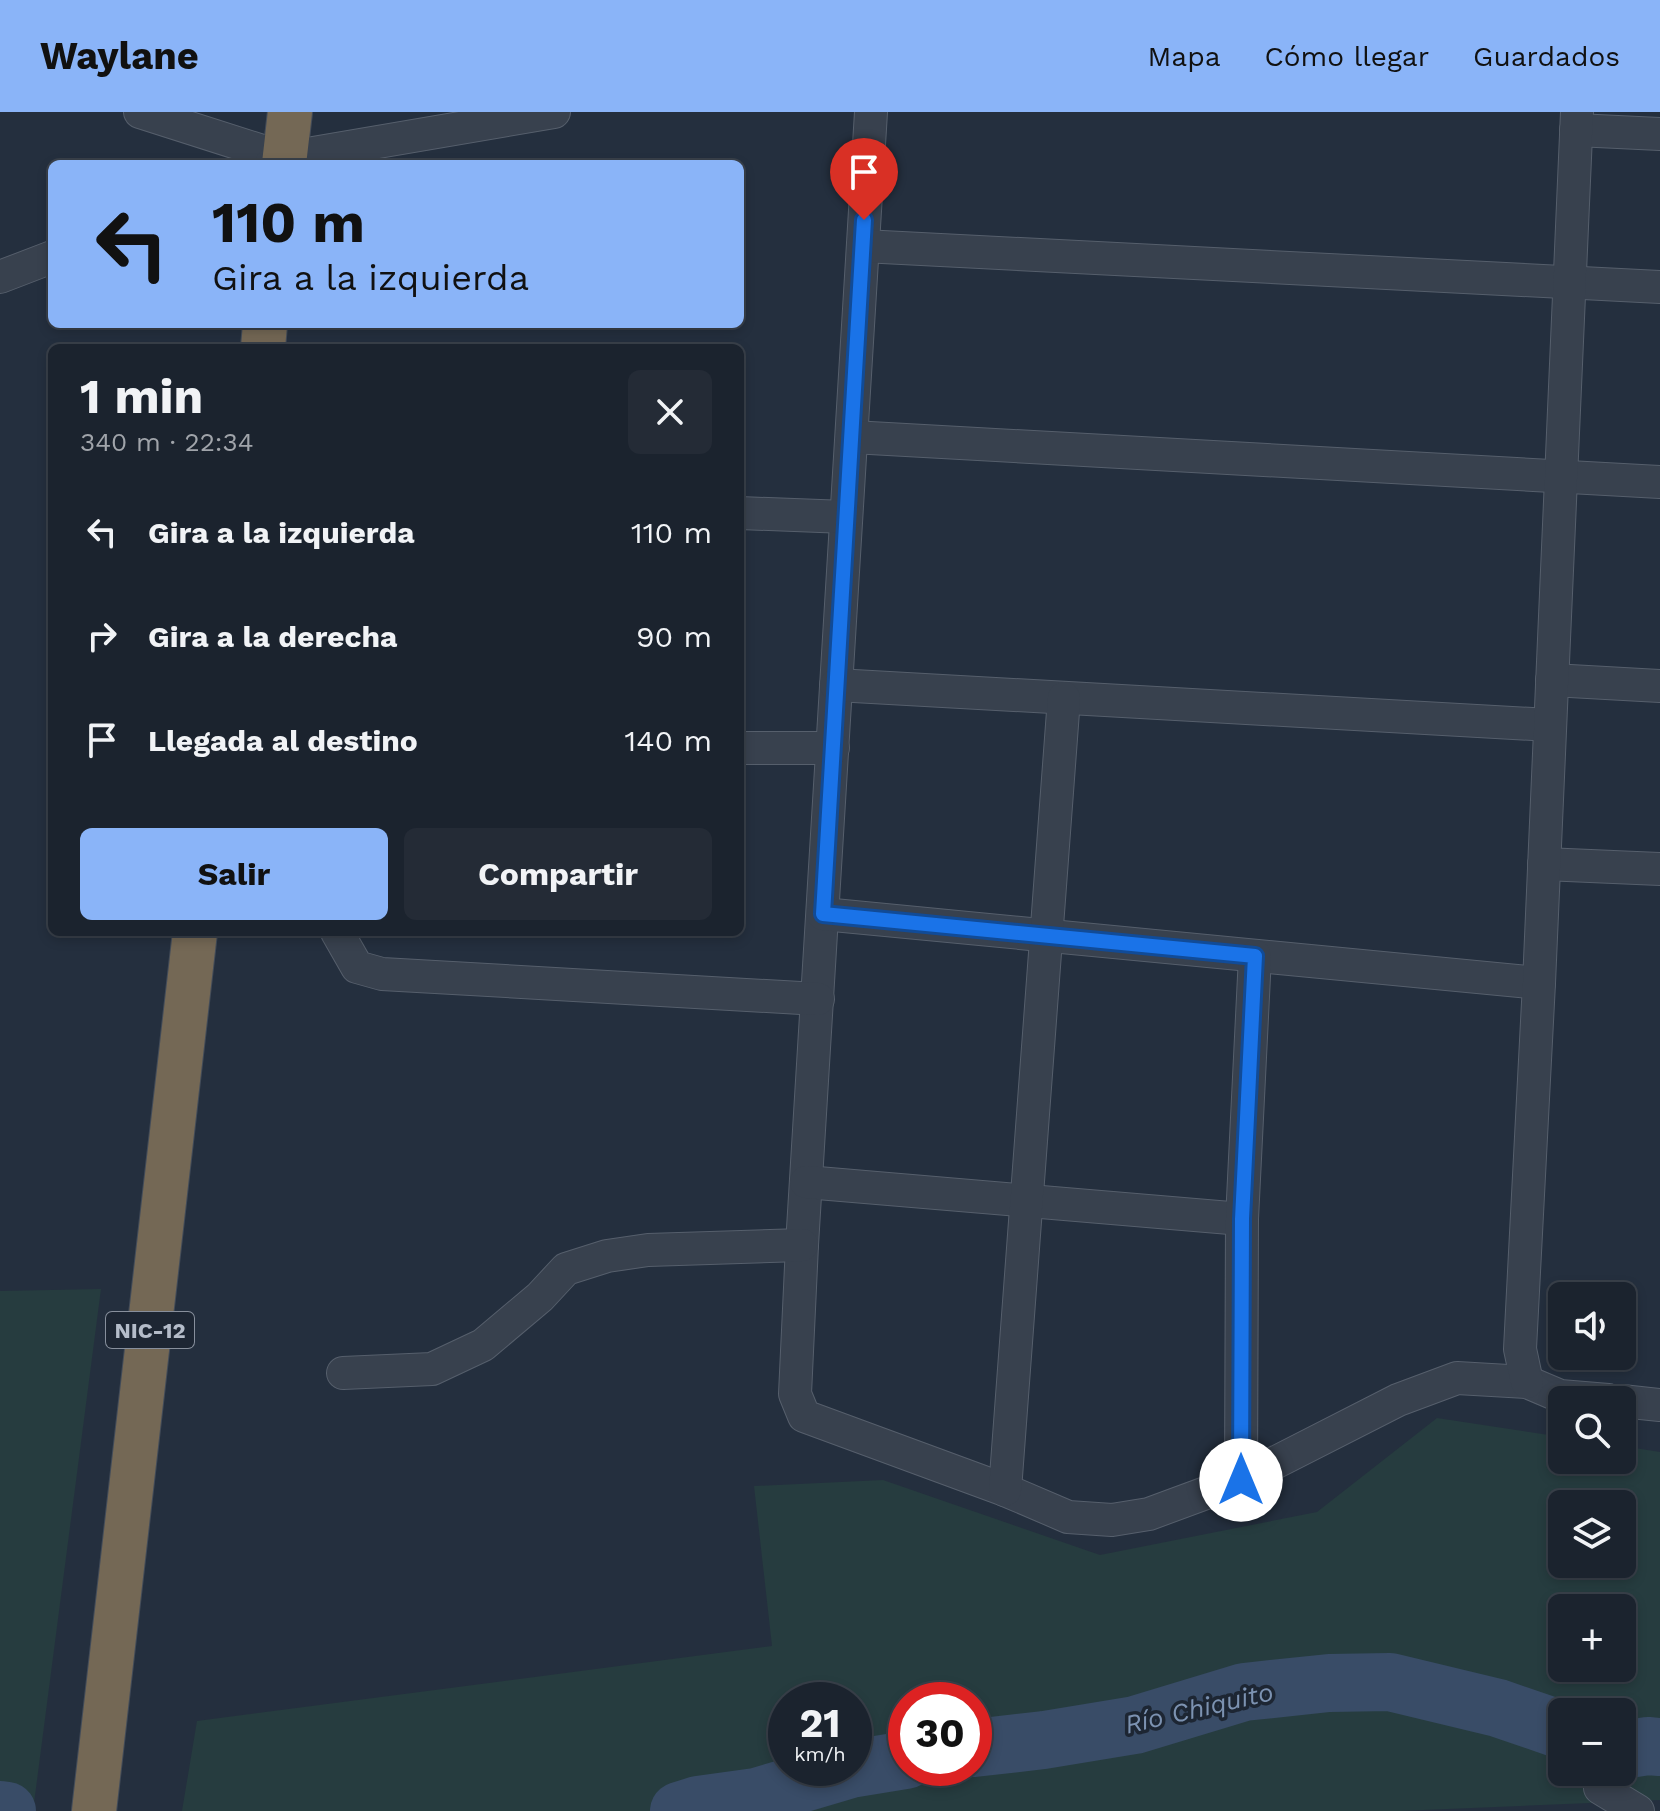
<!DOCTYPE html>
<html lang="es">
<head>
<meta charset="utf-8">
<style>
	:root { --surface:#1b232e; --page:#242b36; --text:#f1f3f6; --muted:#a0a4aa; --line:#39404a; --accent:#8ab4f8 }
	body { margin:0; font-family:"Work Sans",sans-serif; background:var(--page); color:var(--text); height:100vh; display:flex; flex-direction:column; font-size:30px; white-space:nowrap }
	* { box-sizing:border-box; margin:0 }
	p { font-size:26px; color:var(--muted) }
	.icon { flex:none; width:44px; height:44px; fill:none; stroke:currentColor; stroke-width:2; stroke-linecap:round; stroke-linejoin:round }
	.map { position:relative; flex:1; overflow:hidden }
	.drawer { position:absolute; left:48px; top:232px; width:696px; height:592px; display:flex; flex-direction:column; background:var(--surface); border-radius:12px; box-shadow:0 4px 12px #0003,0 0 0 2px var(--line) }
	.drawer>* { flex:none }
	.top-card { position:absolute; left:48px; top:48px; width:696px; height:168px; border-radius:12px; box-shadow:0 4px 12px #0003,0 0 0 2px var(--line); background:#8ab4f8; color:#111; overflow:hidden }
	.buttons { position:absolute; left:1548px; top:1170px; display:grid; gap:16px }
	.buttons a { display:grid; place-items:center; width:88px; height:88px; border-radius:12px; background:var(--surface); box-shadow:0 4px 12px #0003,0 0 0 2px var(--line); font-size:40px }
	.speed { position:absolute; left:768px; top:1570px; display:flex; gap:16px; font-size:40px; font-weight:700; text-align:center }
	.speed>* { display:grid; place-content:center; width:104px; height:104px; border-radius:50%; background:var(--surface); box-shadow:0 4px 12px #0003,0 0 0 2px var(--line); line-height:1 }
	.speed small { font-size:20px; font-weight:400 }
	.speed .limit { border:12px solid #d22; background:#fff; color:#111 }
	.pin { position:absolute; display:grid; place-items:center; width:68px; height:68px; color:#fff; margin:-82px -34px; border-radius:50% 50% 50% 0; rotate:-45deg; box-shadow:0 0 8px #0007 }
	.pin .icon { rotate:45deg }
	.me { position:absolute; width:88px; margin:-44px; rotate:0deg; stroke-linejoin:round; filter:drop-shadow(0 0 6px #0008) }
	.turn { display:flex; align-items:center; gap:28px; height:168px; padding:0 32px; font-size:36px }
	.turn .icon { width:104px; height:104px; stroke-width:2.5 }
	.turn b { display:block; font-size:56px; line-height:68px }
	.round { display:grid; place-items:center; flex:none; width:84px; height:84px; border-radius:12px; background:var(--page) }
	.overview { display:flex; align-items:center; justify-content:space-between; height:136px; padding:0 32px }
	h1 { font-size:48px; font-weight:700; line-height:60px }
	.button { display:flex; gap:16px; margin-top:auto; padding:16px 32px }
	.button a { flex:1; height:92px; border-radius:12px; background:var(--accent); color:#111; font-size:32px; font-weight:700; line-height:92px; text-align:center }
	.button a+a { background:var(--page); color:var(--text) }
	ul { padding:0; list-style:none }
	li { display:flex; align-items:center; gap:24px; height:104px; padding:0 32px }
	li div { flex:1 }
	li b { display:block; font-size:30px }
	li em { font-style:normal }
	header { display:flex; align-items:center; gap:48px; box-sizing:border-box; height:112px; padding:0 40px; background:var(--accent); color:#111 }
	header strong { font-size:38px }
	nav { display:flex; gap:44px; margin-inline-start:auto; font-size:28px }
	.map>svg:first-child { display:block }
	.green { fill:#263c3f; fill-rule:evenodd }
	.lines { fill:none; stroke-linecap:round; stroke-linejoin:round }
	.river { stroke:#394c67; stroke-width:58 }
	.minor-casing { stroke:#565f6c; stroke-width:34 }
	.highway-casing { stroke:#434c59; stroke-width:46 }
	.minor { stroke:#38414e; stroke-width:32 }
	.highway { stroke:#746855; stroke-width:44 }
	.route-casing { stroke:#114b97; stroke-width:20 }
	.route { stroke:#1a73e8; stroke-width:14 }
	.labels { text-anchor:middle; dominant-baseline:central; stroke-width:7; stroke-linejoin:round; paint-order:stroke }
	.shield { fill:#1d2633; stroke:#878f9c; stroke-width:2 }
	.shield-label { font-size:22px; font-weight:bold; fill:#b4bcc9 }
	.water-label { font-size:26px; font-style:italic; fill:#7c92b1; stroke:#1d2633 }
</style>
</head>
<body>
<header>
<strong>Waylane</strong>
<nav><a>Mapa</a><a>Cómo llegar</a><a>Guardados</a></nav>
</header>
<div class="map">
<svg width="1660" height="1699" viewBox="0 0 1660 1699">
	<rect width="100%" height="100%" fill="#242f3e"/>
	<g class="green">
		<polygon points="101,1177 33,1699 0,1699 0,1179"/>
		<path d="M1437,1306L1562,1325V1348H1622V1334L1660,1340V1688L1400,1699H182L197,1609L772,1534L754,1374L883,1368L1100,1443L1317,1400ZM1562,1392H1622V1452H1562ZM1562,1496H1622V1556H1562ZM786,1588H854V1656H786ZM906,1588H974V1656H906ZM1562,1600H1622V1660H1562Z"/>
	</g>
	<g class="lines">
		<g class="river">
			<polyline points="974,1636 1044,1628 1135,1613 1244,1580 1329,1571 1390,1570 1498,1596 1562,1618"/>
			<polyline points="1622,1638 1648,1634 1660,1635"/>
			<polyline points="0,1698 7,1699"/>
			<polyline points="679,1699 698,1693 756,1685 851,1657 906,1648"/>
		</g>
		<defs>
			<g id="minor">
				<polyline points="140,0 284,46"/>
				<polyline points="871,0 802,1133 795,1282 804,1304 1005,1378 1068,1405 1112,1408 1149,1402 1241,1368 1398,1288 1457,1266 1527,1270 1560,1284 1608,1288"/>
				<polyline points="1576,18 1660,22"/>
				<polyline points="271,52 284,46 554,0"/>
				<polyline points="863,134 1660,175"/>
				<polyline points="0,165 52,145"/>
				<polyline points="852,325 1660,370"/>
				<polyline points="740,401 846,405"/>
				<polyline points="1552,568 1660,574"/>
				<polyline points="836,573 1550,613"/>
				<polyline points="740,636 833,636"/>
				<polyline points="1544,752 1660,757"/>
				<polyline points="823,802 1539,871"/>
				<polyline points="337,820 357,855 382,862 818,887"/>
				<polyline points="806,1070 1242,1107"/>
				<polyline points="343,1261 432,1257 483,1233 540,1185 566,1157 607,1144 648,1138 802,1133"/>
				<polyline points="1527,1270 1520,1237 1539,871 1577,0"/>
				<polyline points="1622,1289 1660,1293"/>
				<polyline points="1241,1368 1242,1107 1255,844"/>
				<polyline points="1005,1378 1064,586"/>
				<polyline points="1600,1676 1638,1699"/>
			</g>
			<g id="highway">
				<polyline points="284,52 290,0"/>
				<polyline points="263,236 265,212"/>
				<polyline points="94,1699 195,820"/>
			</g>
		</defs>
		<use href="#minor" class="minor-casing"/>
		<use href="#highway" class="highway-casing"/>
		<use href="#minor" class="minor"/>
		<use href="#highway" class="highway"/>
	</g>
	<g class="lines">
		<defs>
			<polyline id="route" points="864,108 823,802 1255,844 1242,1107 1241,1368"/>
		</defs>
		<use href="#route" class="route-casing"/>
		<use href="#route" class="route"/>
	</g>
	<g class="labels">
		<rect class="shield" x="106" y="1200" width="88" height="36" rx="6"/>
		<g class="shield-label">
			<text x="150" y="1218">NIC-12</text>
		</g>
		<g class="water-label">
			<text transform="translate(1199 1596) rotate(-13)">Río Chiquito</text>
		</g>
	</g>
</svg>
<div class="buttons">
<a><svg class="icon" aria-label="sound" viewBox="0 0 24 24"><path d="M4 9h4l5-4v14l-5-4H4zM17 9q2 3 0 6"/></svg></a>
<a><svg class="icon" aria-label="search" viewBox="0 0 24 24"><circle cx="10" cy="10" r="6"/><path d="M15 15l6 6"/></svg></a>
<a><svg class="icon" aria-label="layers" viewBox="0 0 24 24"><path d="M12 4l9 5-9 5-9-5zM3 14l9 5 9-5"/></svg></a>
<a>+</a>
<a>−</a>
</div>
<div class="speed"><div>21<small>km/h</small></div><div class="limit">30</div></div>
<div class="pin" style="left:864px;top:108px;background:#d93025"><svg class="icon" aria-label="arrive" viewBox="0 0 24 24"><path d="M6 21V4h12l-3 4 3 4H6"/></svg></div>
<svg class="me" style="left:1241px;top:1368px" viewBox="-20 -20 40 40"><circle r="19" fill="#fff"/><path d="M0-13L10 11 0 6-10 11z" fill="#1a73e8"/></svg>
<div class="top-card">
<div class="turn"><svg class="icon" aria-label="left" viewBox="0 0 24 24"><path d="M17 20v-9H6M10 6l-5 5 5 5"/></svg><div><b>110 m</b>Gira a la izquierda</div></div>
</div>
<section class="drawer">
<div class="overview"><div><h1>1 min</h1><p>340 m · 22:34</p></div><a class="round"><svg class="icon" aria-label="close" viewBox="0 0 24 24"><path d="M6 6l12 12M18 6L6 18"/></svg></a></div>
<ul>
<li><svg class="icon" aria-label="left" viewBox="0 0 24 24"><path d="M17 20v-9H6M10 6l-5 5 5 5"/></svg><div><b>Gira a la izquierda</b></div><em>110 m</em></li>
<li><svg class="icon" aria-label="right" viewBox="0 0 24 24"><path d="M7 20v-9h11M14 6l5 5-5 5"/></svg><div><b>Gira a la derecha</b></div><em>90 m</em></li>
<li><svg class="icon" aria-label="arrive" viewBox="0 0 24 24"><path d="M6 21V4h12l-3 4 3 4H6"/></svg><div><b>Llegada al destino</b></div><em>140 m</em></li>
</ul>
<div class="button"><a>Salir</a><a>Compartir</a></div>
</section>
</div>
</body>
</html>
